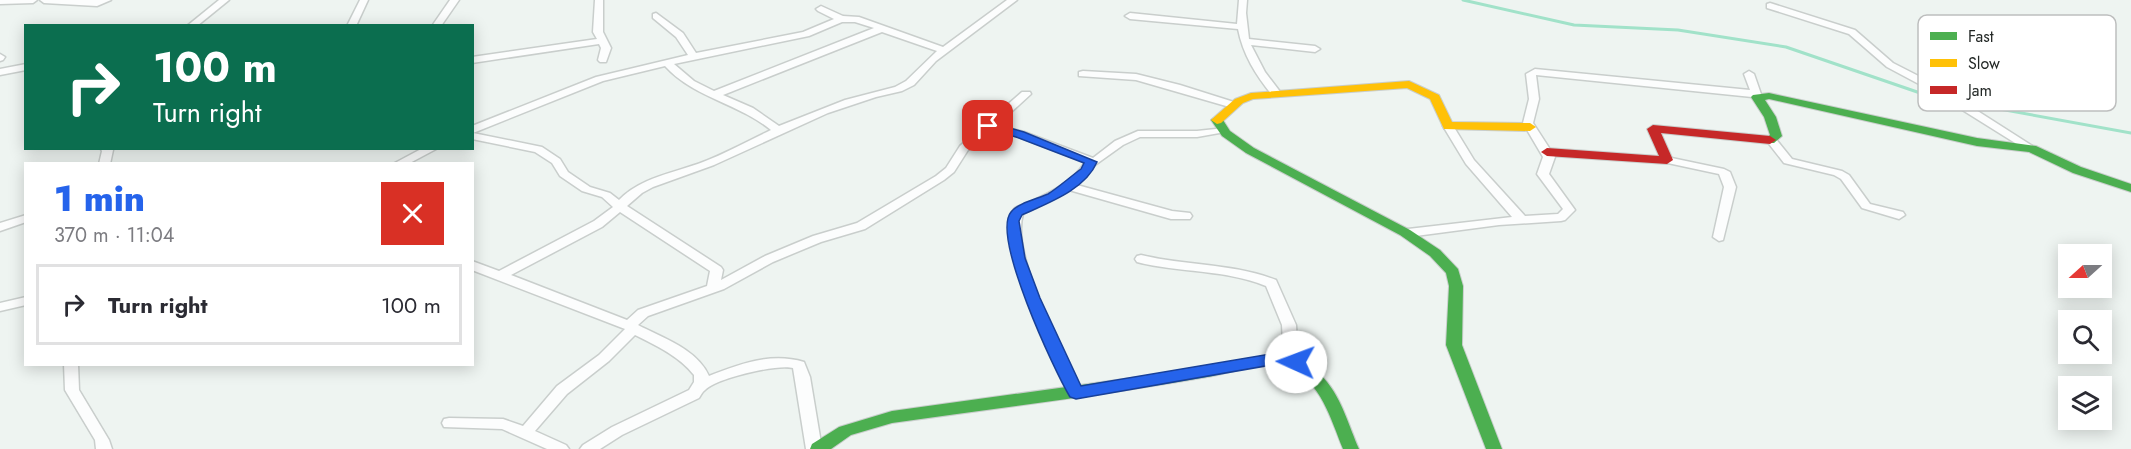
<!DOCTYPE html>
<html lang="en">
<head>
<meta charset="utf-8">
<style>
	:root { --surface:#fff; --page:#f2f2f3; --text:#2b2b33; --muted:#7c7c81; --line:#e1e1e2; --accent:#2563eb }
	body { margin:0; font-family:Jost,sans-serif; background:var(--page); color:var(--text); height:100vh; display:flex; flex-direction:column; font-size:22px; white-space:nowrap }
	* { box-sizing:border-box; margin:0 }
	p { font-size:20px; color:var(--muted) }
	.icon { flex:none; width:33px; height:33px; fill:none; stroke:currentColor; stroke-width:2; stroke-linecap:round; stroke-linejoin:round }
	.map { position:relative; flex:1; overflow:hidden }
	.sheet { position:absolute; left:24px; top:162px; width:450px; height:204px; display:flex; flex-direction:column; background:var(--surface); border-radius:0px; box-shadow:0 3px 15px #0003 }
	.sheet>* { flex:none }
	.banner { position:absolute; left:24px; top:24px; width:450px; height:126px; border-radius:0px; box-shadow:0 3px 15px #0003; background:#0b6e4f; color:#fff; overflow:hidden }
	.needle { width:39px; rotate:249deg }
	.buttons { position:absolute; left:2058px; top:244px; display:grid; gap:12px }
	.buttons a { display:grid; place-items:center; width:54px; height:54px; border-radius:0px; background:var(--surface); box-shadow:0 3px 15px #0003; font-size:30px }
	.pin { position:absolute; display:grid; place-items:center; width:51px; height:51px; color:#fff; margin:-26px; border-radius:12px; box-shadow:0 3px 9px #0006 }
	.me { position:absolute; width:66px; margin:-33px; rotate:272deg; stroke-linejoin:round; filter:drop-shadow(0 0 4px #0008) }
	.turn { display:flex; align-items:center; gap:21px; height:126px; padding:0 30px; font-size:27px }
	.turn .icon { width:78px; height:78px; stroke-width:2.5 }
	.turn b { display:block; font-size:42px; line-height:51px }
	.round { display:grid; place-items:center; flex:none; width:63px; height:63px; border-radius:0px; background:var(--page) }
	.summary { display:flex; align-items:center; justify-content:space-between; height:102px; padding:0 30px }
	h1 { font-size:36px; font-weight:800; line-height:45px; color:var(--accent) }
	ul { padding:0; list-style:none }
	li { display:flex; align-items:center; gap:18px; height:81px; margin:0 12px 9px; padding:0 18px; border:3px solid var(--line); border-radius:0px }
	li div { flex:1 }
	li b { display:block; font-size:22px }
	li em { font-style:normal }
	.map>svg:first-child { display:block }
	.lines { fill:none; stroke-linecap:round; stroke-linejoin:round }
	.stream { stroke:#a1e2c9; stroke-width:3 }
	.street-casing { stroke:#c9cecc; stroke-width:3 }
	.fast-casing { stroke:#c9cecc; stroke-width:2 }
	.slow-casing { stroke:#c9cecc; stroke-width:2 }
	.jam-casing { stroke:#c9cecc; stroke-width:2 }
	.street { fill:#fcfdfd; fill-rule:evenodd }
	.fast { fill:#4caf50; fill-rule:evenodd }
	.slow { fill:#ffc107; fill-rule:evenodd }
	.jam { fill:#c62828; fill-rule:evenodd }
	.route { fill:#2563eb; stroke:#184099; stroke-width:1.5 }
	.key { fill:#fff; stroke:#bdbebe; stroke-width:1.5 }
	.key-label { font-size:16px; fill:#232826 }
</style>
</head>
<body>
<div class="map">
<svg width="2131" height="449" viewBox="0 0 2131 449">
	<rect width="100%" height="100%" fill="#eef4f1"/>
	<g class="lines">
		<g class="stream">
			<polyline points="1463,0 1574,25 1678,30 1786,47 1926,95 1948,99"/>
			<polyline points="1961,102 2131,133"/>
		</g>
		<defs>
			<g id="street">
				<polygon points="0,0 37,0 33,3 0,4"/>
				<polygon points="40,0 111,0 97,6 44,3"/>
				<polygon points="219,0 229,0 197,26 187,26"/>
				<polygon points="360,0 368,0 356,26 347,26"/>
				<polygon points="450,0 459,0 441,26 432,26"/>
				<polygon points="595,0 603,0 603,32 611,48 606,62 600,62 598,60 601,48 599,44 472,63 472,57 597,39 593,32"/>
				<path d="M1007,0H1017L936,61L914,85L902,91L876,97L828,113L714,165L653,187L642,193L627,206L721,267L723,270L721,280L765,256L813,236L857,223L936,176L946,168L960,146L1022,92H1030L1031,94L997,125L1024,132L1093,158L1115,141L1138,131H1197L1225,128L1226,130L1225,132L1197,137H1140L1123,145L1095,165L1077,185L1172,211L1190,213L1192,216L1190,219H1171L1069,190L1023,214C1010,255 1064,354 1083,393L1081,397L1076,398L1071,397C1056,370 990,232 1014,209C1018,205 1025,204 1030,202C1050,193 1073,182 1085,162L1016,136L991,130L968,150L954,172L944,180L865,229L821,242L773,262L724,289L648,316L638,325C663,338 697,349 709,376C740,364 771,352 804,362L810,377L822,449H806L793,368C777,364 717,378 705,390C702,392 701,395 699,398L622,435L600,449H580L583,445L612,427L689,390L694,382V375C679,356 657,346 635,335L609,361L567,394L535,431L566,445L569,449H547L502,429L444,427L442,423L444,419L449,418L503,419L523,426L557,386L599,355L625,329L472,270V261L499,271L594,221L613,207L602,197L582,191L560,176L552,163L535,152L472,139V126L596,77L688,55L676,37L653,18V14L656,13L683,33L696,53L803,32L834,19L818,11L816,9L821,6L843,16L859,17L943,47ZM842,22H855L874,28L714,91L694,81L674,64L809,36ZM882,32L937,51L906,81L895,87L845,100L779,126L753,108L723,95ZM665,66C694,98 738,103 771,130C748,141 726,153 703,162C675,173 641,177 619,200L610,193L590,187L568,172L560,159L542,147L473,133L603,81ZM620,212L710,271L707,286L638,310L627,320L511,275L602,227Z"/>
				<path d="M1239,0H1247L1246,13L1249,39L1315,46L1320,49L1315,52L1251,45L1265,72L1281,93L1280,95H1272C1256,75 1243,55 1238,29L1130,19L1125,16L1130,13L1237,24Z"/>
				<polygon points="1770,3 1855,30 1893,63 1940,87 2037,149 2032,152 2028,151 1932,91 1887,67 1849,34 1767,8 1767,4"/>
				<polygon points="0,54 5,57 3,60 0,61"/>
				<polygon points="26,64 26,70 0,75 0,69"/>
				<polygon points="1535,69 1750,90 1744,74 1749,71 1754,74 1762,97 1757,100 1752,97 1536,75 1539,99 1533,123 1555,157 1549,174 1575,210 1565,220 1561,221 1499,225 1408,237 1404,236 1402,233 1404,230 1408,229 1512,217 1466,164 1443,126 1448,123 1452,124 1474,160 1525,216 1558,214 1563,209 1537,174 1543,157 1523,123 1529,99 1526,74"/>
				<polygon points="1083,71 1136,74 1180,85 1237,103 1238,105 1233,108 1136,80 1079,76 1079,72"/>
				<polygon points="1771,137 1775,138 1792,159 1842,171 1849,175 1870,204 1903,212 1905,215 1899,219 1862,208 1841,179 1834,175 1784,163 1766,140"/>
				<polygon points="100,148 113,150 110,164 99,164 102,151"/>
				<polygon points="423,148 438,148 408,164 393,164"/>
				<polygon points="1667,157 1724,169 1730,172 1736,187 1723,240 1719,241 1713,237 1724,187 1719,174 1663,162 1661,160"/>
				<polygon points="26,215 26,222 0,231 0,223"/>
				<path d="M1141,255C1186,266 1232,263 1276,280L1296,325L1298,361L1296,364H1286L1284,361L1282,325L1266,286C1224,269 1179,273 1137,262L1135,259L1137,256Z"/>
				<polygon points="26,297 26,305 0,311 0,303"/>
				<polygon points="64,364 78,364 79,390 109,440 112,449 96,449 95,440 65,390"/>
			</g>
			<g id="fast">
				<polygon points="1769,93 1977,138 2036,146 2081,167 2131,184 2131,192 2073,173 2029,152 1977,146 1769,99 1765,100 1776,117 1782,136 1774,143 1766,143 1764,140 1770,135 1764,117 1751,97 1753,95"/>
				<polygon points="1217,116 1221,117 1230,131 1254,148 1410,230 1440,250 1458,269 1463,286 1462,345 1502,449 1486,449 1446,345 1449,286 1446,273 1430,256 1400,235 1246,153 1222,136 1211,120"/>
				<path d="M1277,354C1334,367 1339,401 1359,449H1343C1331,420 1321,381 1289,368C1271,360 1232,372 1213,376C1106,395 999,408 892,423L851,435L831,449H810L812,444L839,427L892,411L1160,374Z"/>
			</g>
			<polygon id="slow" points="1409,81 1439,95 1452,122 1530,123 1536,127 1530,131 1444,129 1430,99 1407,88 1253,99 1243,103 1221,123 1217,124 1211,120 1235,99 1251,93"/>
			<polygon id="jam" points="1653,125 1770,136 1776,140 1770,144 1661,133 1673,160 1667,164 1547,156 1541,152 1547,148 1659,156 1647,129"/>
		</defs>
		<use href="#street" class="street-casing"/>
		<use href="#fast" class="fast-casing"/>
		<use href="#slow" class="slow-casing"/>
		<use href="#jam" class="jam-casing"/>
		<use href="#street" class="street"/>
		<use href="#fast" class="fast"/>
		<use href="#slow" class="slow"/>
		<use href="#jam" class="jam"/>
	</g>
	<path class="route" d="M988,122L1024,132L1097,162C1085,190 1048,203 1022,215L1019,221L1025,258L1040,298L1081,386L1277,353L1302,358L1304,362L1302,366L1277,364L1076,399L1070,397C1054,370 991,236 1011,212C1018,203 1037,199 1048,194C1059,187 1070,177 1081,169L1084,163L1016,137L984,128L982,126Z"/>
	<rect x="1918" y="15" width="198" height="96" rx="9" class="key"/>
	<rect x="1930" y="32" width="27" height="8" fill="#4caf50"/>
	<rect x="1930" y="59" width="27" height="8" fill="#ffc107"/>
	<rect x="1930" y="86" width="27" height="8" fill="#c62828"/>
	<g class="key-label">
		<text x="1968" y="42">Fast</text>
		<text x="1968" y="69">Slow</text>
		<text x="1968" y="96">Jam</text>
	</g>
</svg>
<div class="buttons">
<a><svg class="needle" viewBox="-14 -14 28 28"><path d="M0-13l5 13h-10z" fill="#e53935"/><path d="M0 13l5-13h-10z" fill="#7c7c81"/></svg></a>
<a><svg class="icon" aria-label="search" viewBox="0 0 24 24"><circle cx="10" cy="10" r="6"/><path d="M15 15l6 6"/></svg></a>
<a><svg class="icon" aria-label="layers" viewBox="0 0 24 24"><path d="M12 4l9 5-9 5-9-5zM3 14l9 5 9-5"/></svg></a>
</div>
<div class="pin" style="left:988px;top:126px;background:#d93025"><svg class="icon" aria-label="arrive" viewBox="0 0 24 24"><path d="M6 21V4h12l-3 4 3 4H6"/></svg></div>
<svg class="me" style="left:1296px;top:362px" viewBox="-20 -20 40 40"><circle r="19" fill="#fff"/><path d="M0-13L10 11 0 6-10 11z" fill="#2563eb"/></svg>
<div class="banner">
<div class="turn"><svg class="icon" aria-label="right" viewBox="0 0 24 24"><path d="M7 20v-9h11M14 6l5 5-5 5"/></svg><div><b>100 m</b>Turn right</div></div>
</div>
<section class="sheet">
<div class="summary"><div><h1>1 min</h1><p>370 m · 11:04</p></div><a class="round" style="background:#d93025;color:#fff"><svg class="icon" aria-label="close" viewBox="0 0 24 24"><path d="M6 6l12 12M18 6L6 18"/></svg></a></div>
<ul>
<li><svg class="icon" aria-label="right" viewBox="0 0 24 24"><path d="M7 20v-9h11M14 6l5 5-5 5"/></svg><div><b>Turn right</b></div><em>100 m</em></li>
</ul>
</section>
</div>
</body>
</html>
